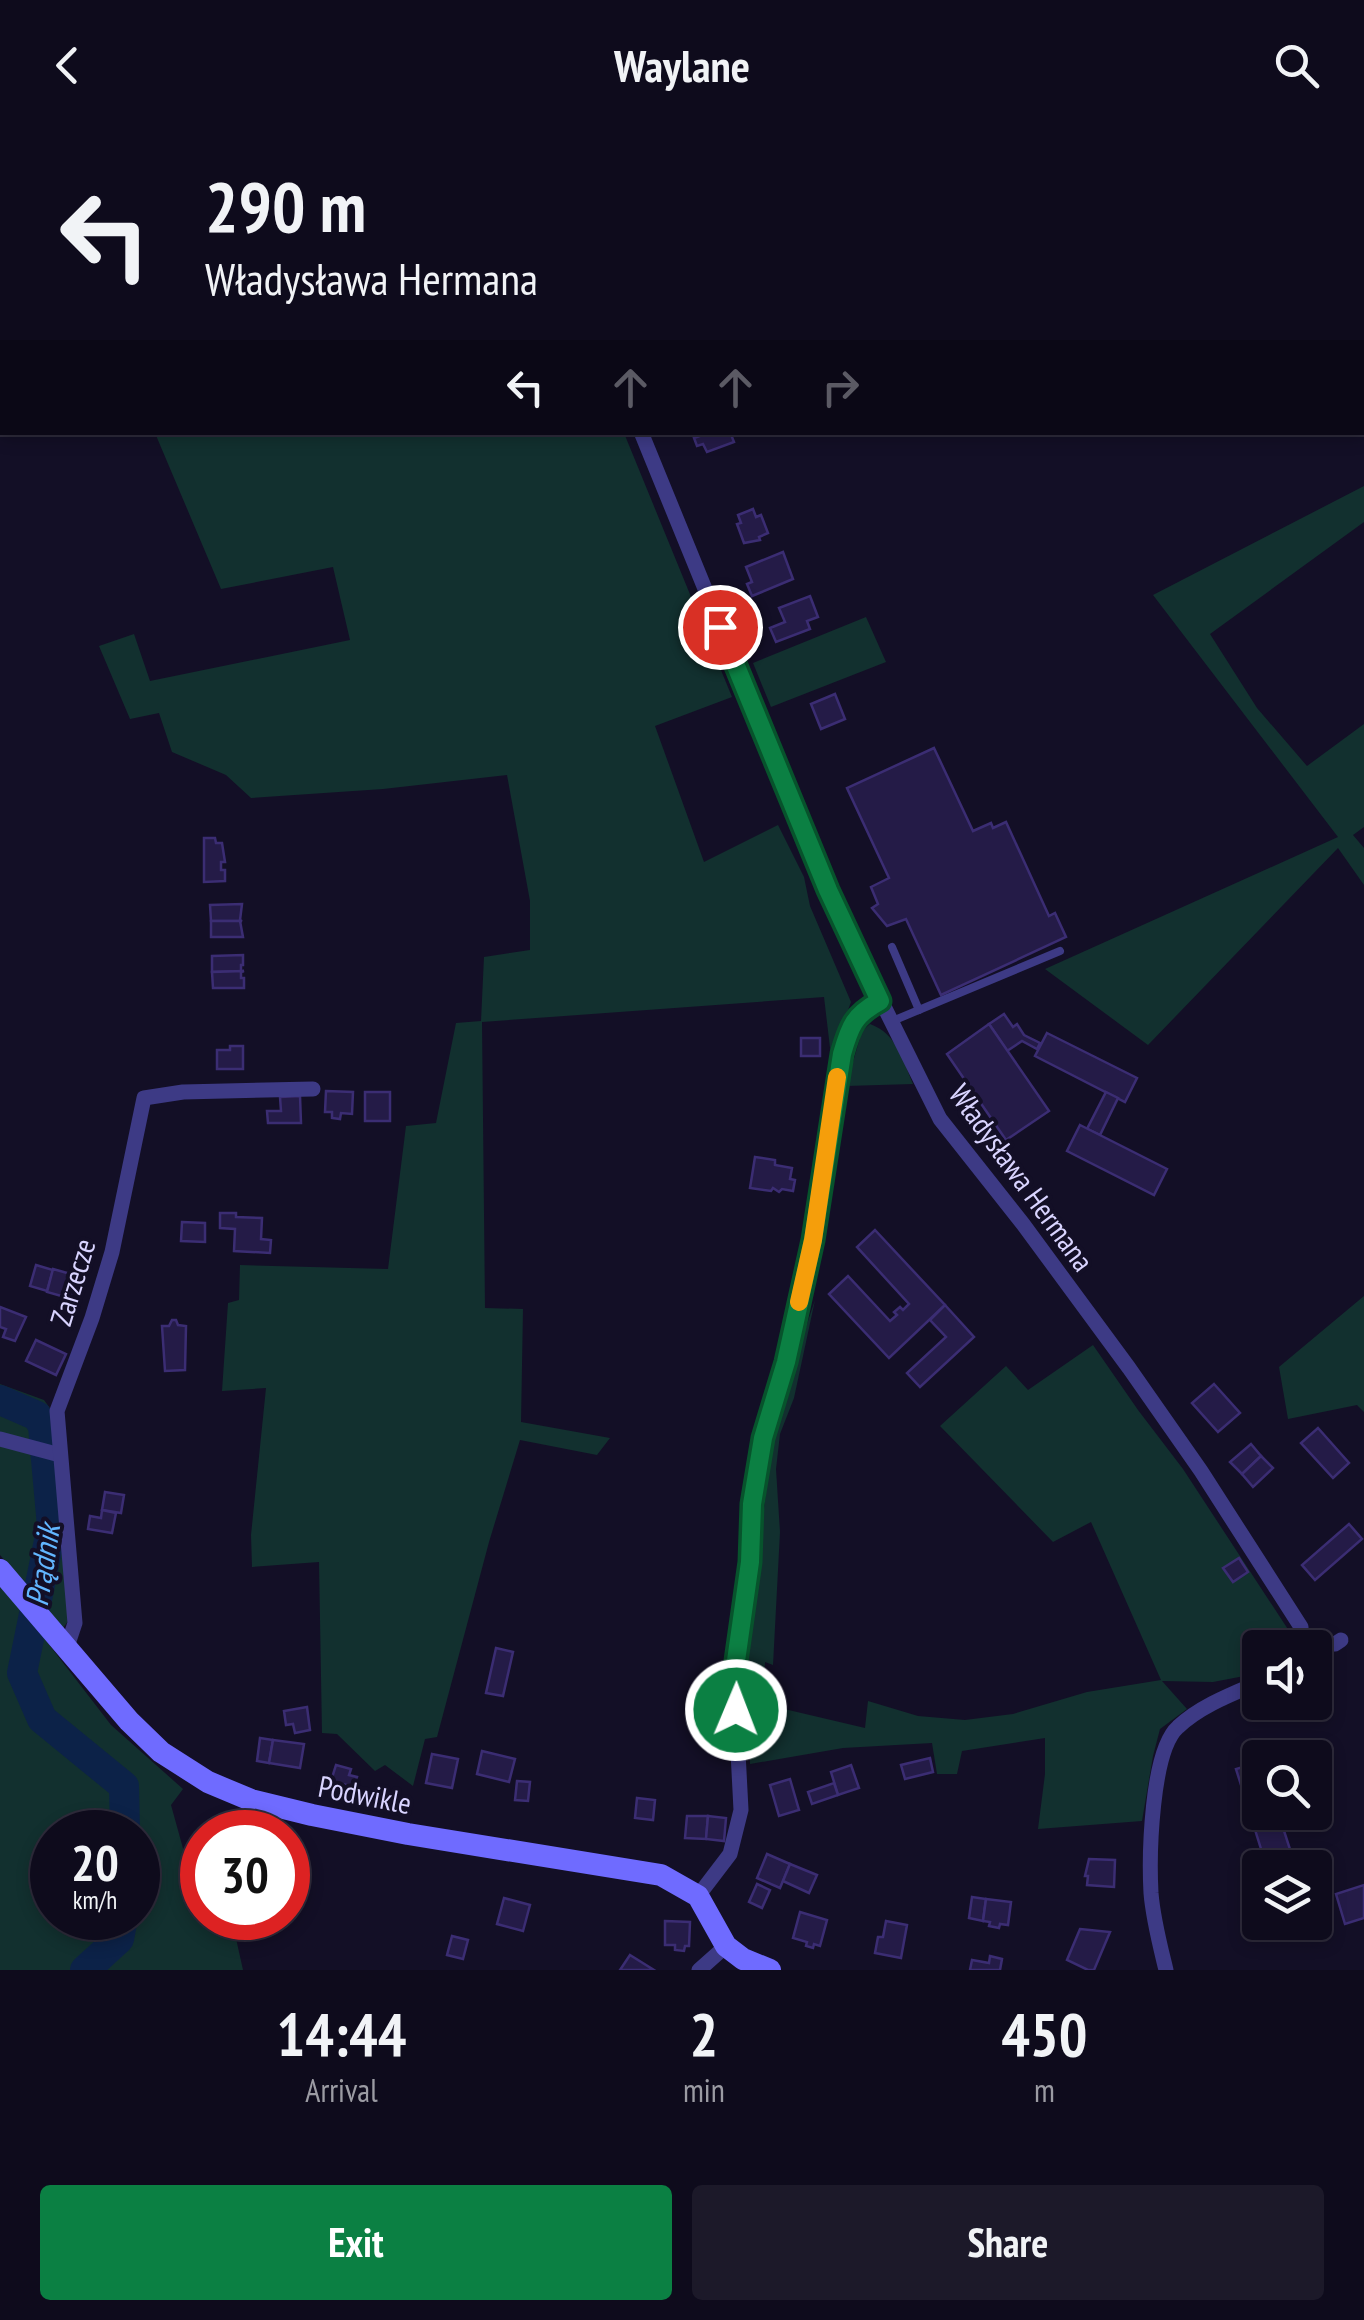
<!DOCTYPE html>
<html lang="en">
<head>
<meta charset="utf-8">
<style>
	:root { --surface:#0e0b1c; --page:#1c1929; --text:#f1f3f6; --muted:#9b9ba3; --line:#2e2b3b; --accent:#0b8043 }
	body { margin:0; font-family:"PT Sans Narrow",sans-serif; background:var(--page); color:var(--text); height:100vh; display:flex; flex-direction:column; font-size:38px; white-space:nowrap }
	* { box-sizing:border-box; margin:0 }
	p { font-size:32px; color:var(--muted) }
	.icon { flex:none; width:55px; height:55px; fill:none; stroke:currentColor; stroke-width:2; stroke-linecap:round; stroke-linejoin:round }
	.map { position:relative; height:1840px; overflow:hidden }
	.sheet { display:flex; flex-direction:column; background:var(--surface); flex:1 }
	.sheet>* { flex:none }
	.guide { position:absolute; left:0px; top:0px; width:1365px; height:305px; box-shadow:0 5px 15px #0003,0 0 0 2px var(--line); background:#0e0b1c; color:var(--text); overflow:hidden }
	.tools { position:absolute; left:1242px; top:1500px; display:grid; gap:20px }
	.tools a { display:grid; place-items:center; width:90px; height:90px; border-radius:10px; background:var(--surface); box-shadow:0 5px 15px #0003,0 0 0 2px var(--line); font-size:50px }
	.speed { position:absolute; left:30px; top:1680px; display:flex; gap:20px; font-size:50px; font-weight:700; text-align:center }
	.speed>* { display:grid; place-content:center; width:130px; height:130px; border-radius:50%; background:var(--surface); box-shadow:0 5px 15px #0003,0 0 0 2px var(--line); line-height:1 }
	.speed small { font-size:25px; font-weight:400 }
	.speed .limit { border:15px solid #d22; background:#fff; color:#111 }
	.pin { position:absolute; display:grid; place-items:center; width:85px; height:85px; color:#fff; margin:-42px; border:5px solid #fff; border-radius:50%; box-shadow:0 2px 10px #0007 }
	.me { position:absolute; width:110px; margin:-55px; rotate:1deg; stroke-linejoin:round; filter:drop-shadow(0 0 8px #0008) }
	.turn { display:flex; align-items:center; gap:35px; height:210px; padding:0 40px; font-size:45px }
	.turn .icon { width:130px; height:130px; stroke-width:2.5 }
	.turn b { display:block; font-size:70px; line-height:85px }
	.lanes { display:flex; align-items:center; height:95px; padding:0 40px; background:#0003; justify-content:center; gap:50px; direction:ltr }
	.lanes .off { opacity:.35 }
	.eta { display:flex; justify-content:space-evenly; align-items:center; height:170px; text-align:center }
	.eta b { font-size:60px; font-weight:600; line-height:70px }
	.primary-button { display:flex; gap:20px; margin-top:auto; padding:20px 40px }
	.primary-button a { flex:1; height:115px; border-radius:10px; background:var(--accent); color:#fff; font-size:40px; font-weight:600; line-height:115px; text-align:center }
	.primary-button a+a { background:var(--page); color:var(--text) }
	header { display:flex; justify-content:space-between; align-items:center; height:130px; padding:0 40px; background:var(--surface); font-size:45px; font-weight:600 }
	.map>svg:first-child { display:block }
	.green { fill:#12302f; fill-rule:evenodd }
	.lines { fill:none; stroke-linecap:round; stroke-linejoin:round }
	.river { stroke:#0c2248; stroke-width:30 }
	.building { fill:#241b47; stroke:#3b2d73; stroke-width:2.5 }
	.lane { stroke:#3d3a85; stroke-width:8 }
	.street { stroke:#3d3a85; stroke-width:15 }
	.secondary { stroke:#6f6bff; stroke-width:22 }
	.route-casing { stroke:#07532c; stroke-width:25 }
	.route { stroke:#0b8043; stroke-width:18 }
	.slow { stroke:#f59e0b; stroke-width:18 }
	.labels { text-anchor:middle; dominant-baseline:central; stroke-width:8; stroke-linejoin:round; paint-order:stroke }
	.street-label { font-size:30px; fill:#d9d4ff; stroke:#130f26 }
	.water-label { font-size:32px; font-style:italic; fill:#62b6ff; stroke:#130f26 }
</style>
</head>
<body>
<header><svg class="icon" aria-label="back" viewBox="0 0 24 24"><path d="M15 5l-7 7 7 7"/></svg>Waylane<svg class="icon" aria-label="search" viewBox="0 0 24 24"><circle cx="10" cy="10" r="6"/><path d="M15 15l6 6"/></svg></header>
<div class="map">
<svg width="1364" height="1840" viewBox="0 0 1364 1840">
	<rect width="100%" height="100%" fill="#130f26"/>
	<g class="green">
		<polygon points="155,303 624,303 732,567 655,596 704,732 778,695 804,747 810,776 851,872 831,926 824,867 482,892 485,1178 523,1179 521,1292 610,1308 597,1325 520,1310 489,1412 437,1607 425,1609 413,1656 385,1635 375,1641 337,1604 322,1603 319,1432 252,1437 251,1405 266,1258 222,1261 228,1173 239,1170 240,1135 388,1139 406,996 436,993 456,893 481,891 484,827 530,820 530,771 507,645 383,659 251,668 226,645 172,622 159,583 130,589 99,516 134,504 150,551 350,510 333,437 221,459"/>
		<polygon points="1364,356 1364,392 1210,504 1257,578 1307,636 1364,594 1364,697 1353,705 1364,718 1364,755 1338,718 1148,915 1045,839 1338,707 1153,465"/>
		<polygon points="866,487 886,532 771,577 753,533"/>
		<path d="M870,894C896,903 903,930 913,954L846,956L862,901Z"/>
		<polygon points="1364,1166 1364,1282 1357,1275 1288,1289 1279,1237"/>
		<polygon points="815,1170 794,1268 780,1304 776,1339 780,1402 773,1535 765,1532 763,1574 865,1598 868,1571 918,1586 965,1590 1013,1584 1087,1562 1161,1550 1091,1392 1053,1412 940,1296 1006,1236 1028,1260 1093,1215 1138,1280 1183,1339 1293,1507 1291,1517 1260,1518 1260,1543 1213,1552 1162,1551 1187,1579 1160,1599 1153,1626 1142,1691 1038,1699 1045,1644 1045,1608 962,1621 957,1644 937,1644 932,1613 843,1618 750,1634 746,1528 767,1354 770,1304"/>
		<polygon points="0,1254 44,1270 52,1281 69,1490 63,1498 0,1425"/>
		<path d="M0,1451L111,1595L183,1659L171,1675L202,1787L233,1795L243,1840H0ZM52,1702H138V1788H52Z"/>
	</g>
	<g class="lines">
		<g class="river">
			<polyline points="0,1270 37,1286 43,1296 52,1396 22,1543 42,1589 124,1656 125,1702"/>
			<polyline points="85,1840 119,1809 123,1788"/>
		</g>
	</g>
	<g class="building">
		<polygon points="699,302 730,302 734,312 707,322 703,314 697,316 694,308 700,306"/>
		<polygon points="753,379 756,387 761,385 768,403 759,407 760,410 744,413 737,394 741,393 738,385"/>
		<polygon points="783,422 793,449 752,466 747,454 752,452 746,437"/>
		<polygon points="810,466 818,487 807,491 810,499 776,512 770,498 785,492 779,478"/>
		<polygon points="835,564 845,589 821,599 811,574"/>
		<polygon points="934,618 973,701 991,693 993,698 1006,692 1049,786 1055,783 1066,807 941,865 906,789 887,796 872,778 878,774 871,757 889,748 847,658"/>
		<polygon points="204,708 215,708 216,713 222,713 225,732 221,732 221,740 225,740 225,751 204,752"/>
		<polygon points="242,774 240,790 242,791 211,791 210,775"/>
		<polygon points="211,791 242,791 240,791 243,807 211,807"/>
		<polygon points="243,825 243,835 241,835 241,841 244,841 212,842 212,826"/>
		<polygon points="244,841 241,842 241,848 244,848 244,858 213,858 212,842"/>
		<polygon points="1004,884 1013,897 1017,894 1024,905 1040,913 1037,919 1022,911 1007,921 989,894"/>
		<polygon points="989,894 1049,981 1006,1010 947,924"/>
		<polygon points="1047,903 1137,948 1125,972 1035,926"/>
		<rect x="801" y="908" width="19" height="18"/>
		<polygon points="230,916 243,916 243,939 217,939 217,920 230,920"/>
		<polygon points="326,961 353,962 352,984 341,983 340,989 332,988 332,982 325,982"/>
		<rect x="365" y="962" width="25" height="29"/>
		<polygon points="1106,962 1118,968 1100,1005 1087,999"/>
		<polygon points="300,966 301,993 268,993 267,981 281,981 280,967"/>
		<polygon points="1080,995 1167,1039 1154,1065 1067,1021"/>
		<polygon points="755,1027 775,1030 775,1035 792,1038 790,1049 795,1050 793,1061 782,1059 779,1062 773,1058 771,1061 750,1058"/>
		<polygon points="220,1083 236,1083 236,1087 262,1088 261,1109 271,1110 270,1123 234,1121 235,1099 220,1098"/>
		<polygon points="182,1092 205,1093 205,1112 181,1111"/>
		<polygon points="875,1100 945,1175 889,1228 829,1164 848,1146 890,1191 897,1185 894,1182 900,1177 903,1180 909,1174 857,1117"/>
		<polygon points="36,1135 53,1140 47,1161 30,1156"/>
		<polygon points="53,1139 78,1146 78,1148 83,1150 77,1168 72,1166 72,1169 47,1162"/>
		<polygon points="945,1175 974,1207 920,1257 907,1243 946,1207 930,1190"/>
		<polygon points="0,1177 26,1187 15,1211 3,1207 6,1199 0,1197"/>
		<polygon points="172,1190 176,1190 178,1195 186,1196 185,1240 165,1241 162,1196 169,1196"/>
		<polygon points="36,1210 66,1224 56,1245 26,1231"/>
		<polygon points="1214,1254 1240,1283 1218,1302 1192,1273"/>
		<polygon points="1318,1298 1349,1333 1333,1348 1301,1313"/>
		<polygon points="1251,1314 1261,1326 1242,1344 1230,1332"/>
		<polygon points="1261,1326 1273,1338 1253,1357 1242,1344"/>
		<polygon points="105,1362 124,1365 121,1383 102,1380"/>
		<polygon points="102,1380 116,1383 112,1403 88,1399 90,1386 101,1388"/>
		<polygon points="1349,1394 1362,1409 1315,1450 1302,1435"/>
		<polygon points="1239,1428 1248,1442 1233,1452 1223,1438"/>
		<polygon points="496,1518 513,1522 503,1566 486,1563"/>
		<polygon points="307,1577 310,1600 295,1603 293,1594 286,1595 284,1581"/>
		<polygon points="260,1608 273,1610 269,1633 257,1631"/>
		<polygon points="273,1610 304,1614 300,1638 269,1633"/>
		<polygon points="482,1621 515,1629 509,1652 477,1644"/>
		<polygon points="432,1624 458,1629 452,1658 426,1653"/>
		<polygon points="930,1628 933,1642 905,1649 901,1635"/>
		<polygon points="1260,1632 1260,1682 1278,1682 1296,1738 1267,1738 1236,1639"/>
		<polygon points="336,1635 351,1639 349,1645 357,1647 354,1657 331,1651"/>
		<polygon points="851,1635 859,1658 838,1665 831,1642"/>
		<polygon points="790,1649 799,1680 779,1686 770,1655"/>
		<polygon points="517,1651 530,1652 528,1671 515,1670"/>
		<polygon points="834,1653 838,1665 812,1674 808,1662"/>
		<polygon points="637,1668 655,1670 653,1690 635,1688"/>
		<polygon points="687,1686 708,1686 706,1709 685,1708"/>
		<polygon points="708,1686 726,1688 724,1711 706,1709"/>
		<polygon points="767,1724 790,1734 780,1758 757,1748"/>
		<polygon points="1089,1729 1115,1730 1114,1757 1087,1755 1088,1746 1085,1746"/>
		<polygon points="790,1734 817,1745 809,1763 783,1751"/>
		<polygon points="757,1754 770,1760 762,1778 749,1772"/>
		<polygon points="1364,1755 1364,1788 1345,1794 1336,1764"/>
		<polygon points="972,1767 986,1769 983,1791 969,1788"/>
		<polygon points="504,1768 530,1775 523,1801 497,1794"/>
		<polygon points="986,1769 1011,1772 1008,1795 1000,1794 999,1798 989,1796 990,1792 983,1791"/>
		<polygon points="800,1782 827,1790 820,1816 814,1814 813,1818 806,1816 807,1812 793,1808"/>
		<polygon points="665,1791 690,1792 689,1816 685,1816 684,1821 675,1820 675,1815 665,1815"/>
		<polygon points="886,1791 907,1795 901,1828 875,1823 878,1807 883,1807"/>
		<polygon points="1080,1799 1110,1802 1094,1840 1088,1840 1067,1830"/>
		<polygon points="452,1806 468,1810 463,1829 447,1825"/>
		<polygon points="630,1825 654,1840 620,1840"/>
		<polygon points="990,1826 1002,1829 1000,1840 970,1840 972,1830 989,1833"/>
	</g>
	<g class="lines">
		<g class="lane">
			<polyline points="892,817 919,880"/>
			<polyline points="890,892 1060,821"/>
		</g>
		<g class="street">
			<polyline points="529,0 529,2"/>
			<polyline points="641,302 836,780 940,989 1023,1094 1129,1238 1201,1341 1301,1497 1302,1518"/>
			<polyline points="0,1309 60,1325"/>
			<polyline points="1302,1515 1335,1514 1341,1510"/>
			<polyline points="67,1517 75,1493 57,1281 92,1188 112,1122 144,968 183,962 313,959"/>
			<path d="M698,1766L730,1724L741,1680L734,1545L750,1432L751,1374L763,1308L786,1232L813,1110L842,924C850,896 854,885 880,871"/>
			<polyline points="699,1840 726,1816"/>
			<path d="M1166,1840C1160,1815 1153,1789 1151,1763C1149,1726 1151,1621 1178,1597C1200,1576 1232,1564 1260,1552"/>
		</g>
		<polyline class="secondary" points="0,1440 129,1591 161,1622 208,1652 251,1670 312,1685 408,1704 661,1745 698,1766 726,1816 743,1829 770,1840"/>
	</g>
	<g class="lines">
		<defs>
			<path id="route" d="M720,497L828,760L880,871C854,885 850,896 842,924L813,1110L786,1232L763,1308L752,1374L750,1432L734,1545L736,1580"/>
		</defs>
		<use href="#route" class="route-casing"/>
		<use href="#route" class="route"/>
		<polyline class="slow" points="799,1172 813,1110 837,947"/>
	</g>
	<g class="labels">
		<g class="street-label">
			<text transform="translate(1022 1047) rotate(54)">Władysława Hermana</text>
			<text transform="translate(72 1152) rotate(-73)">Zarzecze</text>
			<text transform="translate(365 1664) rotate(11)">Podwikle</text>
		</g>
		<g class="water-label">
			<text transform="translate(42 1435) rotate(-81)">Prądnik</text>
		</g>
	</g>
</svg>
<div class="tools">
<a><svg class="icon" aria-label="sound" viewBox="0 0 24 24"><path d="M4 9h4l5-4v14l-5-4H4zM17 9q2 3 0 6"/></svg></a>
<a><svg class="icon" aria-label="search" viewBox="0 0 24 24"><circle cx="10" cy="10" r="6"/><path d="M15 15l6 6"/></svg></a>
<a><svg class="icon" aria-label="layers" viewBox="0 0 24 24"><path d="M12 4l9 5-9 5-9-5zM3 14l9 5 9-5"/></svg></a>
</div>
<div class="speed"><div>20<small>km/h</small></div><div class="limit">30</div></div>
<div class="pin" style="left:720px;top:497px;background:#d93025"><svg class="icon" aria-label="arrive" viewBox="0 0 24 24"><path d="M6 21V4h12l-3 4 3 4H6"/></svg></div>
<svg class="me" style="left:736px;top:1580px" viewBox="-20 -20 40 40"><circle r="17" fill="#0b8043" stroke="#fff" stroke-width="3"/><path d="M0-11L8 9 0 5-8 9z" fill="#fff"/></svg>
<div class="guide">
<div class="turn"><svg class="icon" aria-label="left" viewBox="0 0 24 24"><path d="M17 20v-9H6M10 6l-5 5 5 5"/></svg><div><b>290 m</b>Władysława Hermana</div></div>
<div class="lanes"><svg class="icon" aria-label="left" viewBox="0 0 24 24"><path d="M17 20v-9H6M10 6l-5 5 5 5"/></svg><svg class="icon off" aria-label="ahead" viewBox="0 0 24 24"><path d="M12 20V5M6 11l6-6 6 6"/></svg><svg class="icon off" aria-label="ahead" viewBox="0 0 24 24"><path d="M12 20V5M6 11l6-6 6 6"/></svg><svg class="icon off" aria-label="right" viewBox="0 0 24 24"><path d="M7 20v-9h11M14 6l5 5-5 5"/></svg></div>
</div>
</div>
<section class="sheet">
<div class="eta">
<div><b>14:44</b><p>Arrival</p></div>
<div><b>2</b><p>min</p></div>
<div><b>450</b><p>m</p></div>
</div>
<div class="primary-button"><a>Exit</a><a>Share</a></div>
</section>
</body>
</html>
